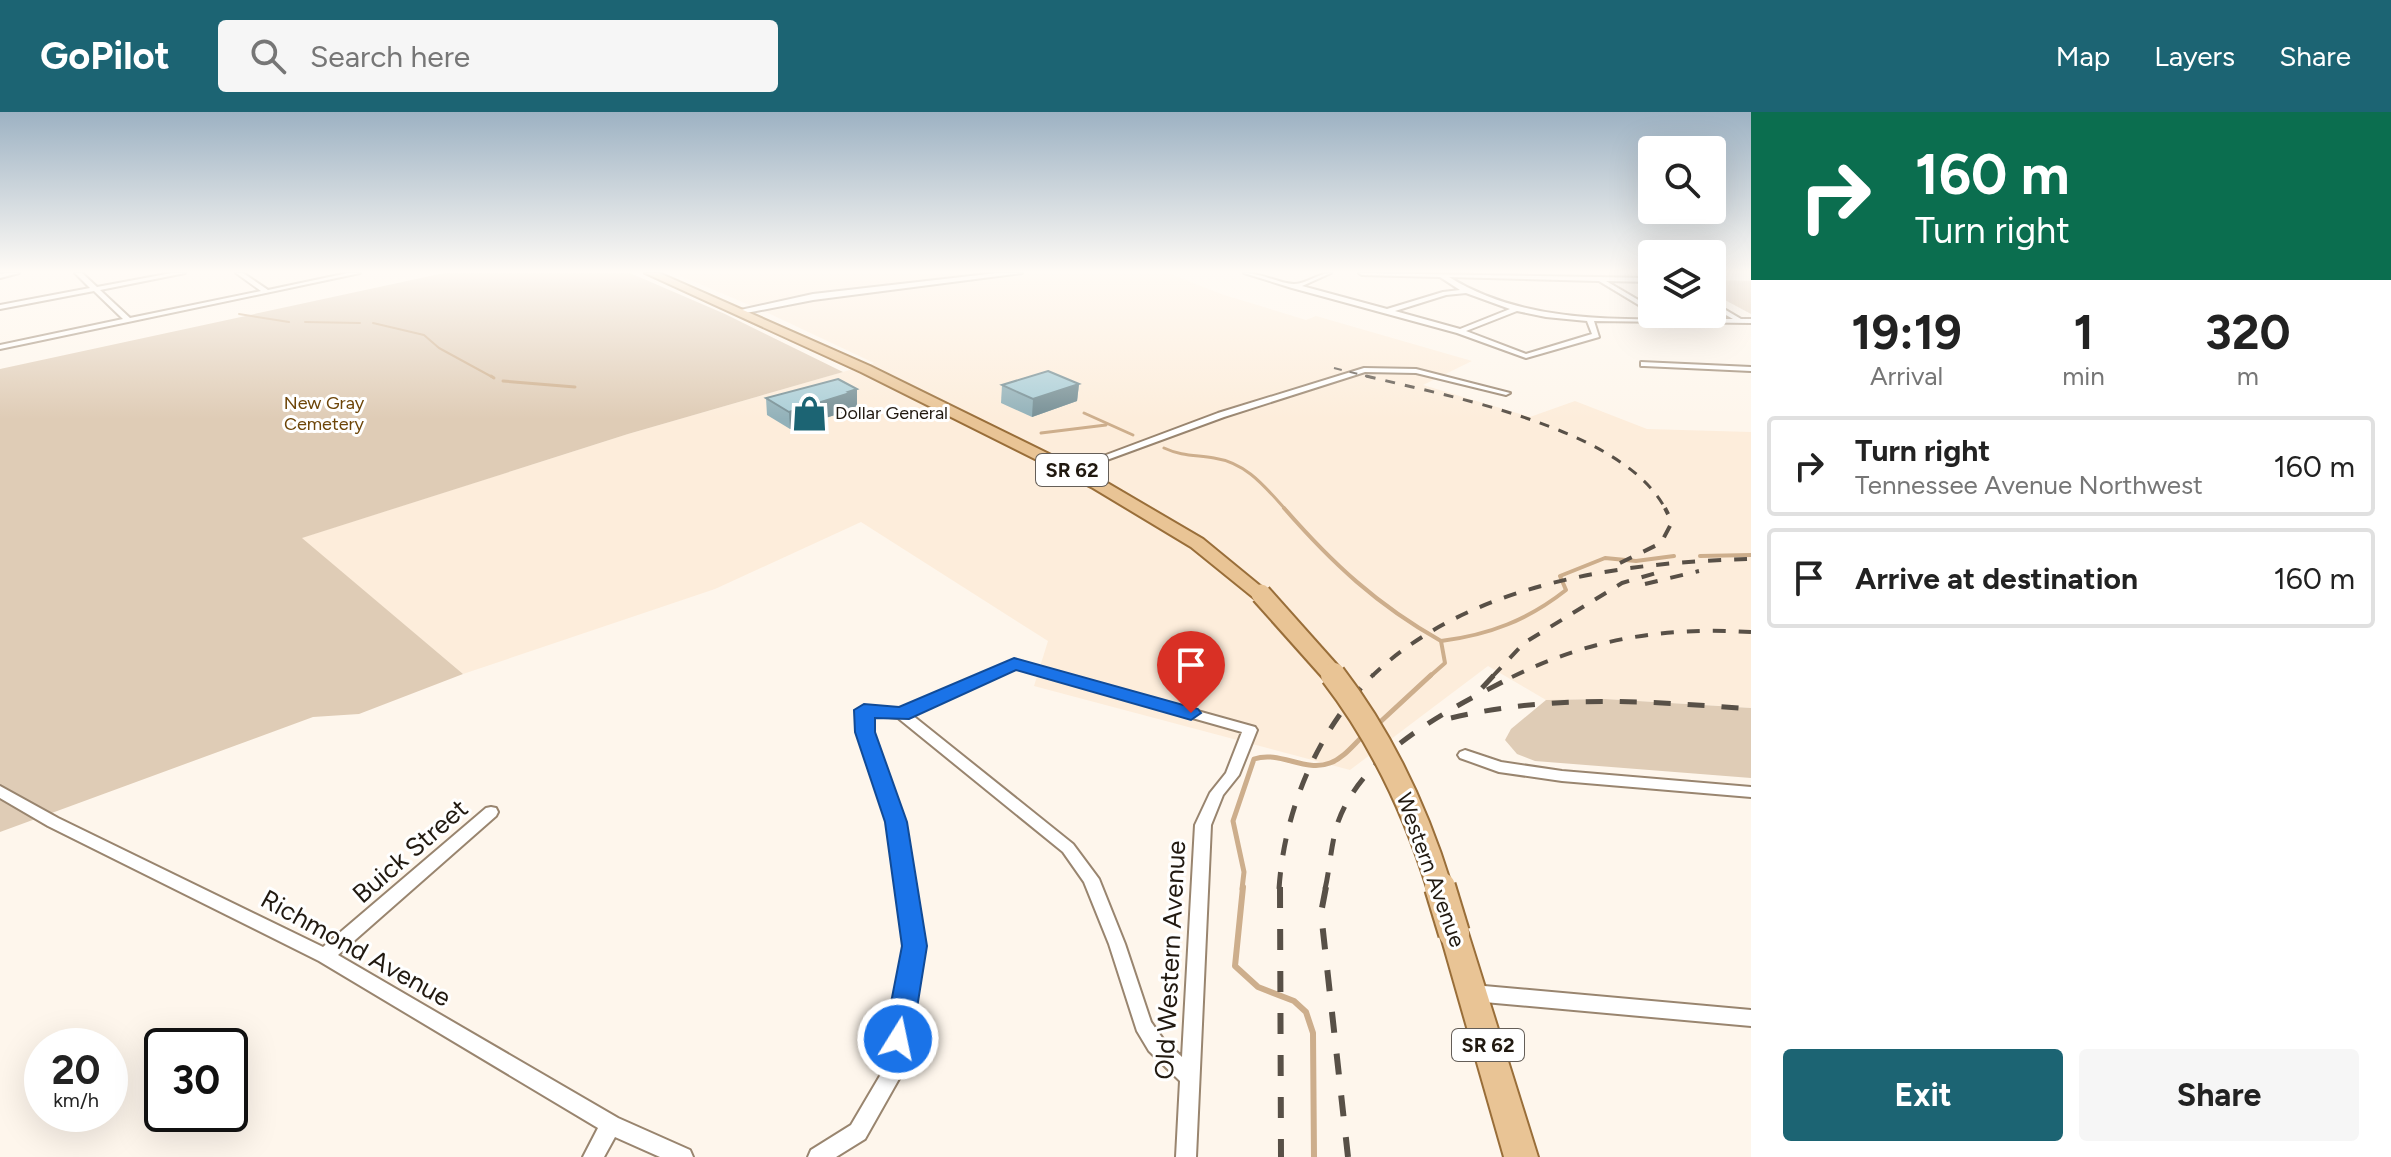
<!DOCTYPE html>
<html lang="en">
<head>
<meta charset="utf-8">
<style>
	:root { --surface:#fff; --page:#f6f6f6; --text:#222; --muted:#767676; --line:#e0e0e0; --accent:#1c6473 }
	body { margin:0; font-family:Figtree,sans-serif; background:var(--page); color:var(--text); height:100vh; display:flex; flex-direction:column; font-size:30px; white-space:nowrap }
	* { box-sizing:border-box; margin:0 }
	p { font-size:26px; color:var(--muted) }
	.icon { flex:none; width:44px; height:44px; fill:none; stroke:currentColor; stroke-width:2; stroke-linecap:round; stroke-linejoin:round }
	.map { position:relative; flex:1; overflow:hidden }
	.sheet { display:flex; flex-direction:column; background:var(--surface); width:640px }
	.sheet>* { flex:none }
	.hud { background:#0b6e4f; color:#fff; overflow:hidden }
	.tools { position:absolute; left:1638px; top:24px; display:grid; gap:16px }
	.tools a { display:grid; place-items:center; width:88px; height:88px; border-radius:8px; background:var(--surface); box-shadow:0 8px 32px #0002; font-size:40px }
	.speed { position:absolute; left:24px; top:916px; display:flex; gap:16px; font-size:40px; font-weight:700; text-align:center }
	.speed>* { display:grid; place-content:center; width:104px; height:104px; border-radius:50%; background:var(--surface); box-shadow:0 8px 32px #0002; line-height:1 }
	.speed small { font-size:20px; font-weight:400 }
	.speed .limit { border:4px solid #111; border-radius:12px; background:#fff; color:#111 }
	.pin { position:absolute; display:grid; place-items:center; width:68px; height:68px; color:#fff; margin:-82px -34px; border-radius:50% 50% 50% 0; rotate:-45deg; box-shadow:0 0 8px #0007 }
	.pin .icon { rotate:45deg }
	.me { position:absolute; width:88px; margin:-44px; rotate:10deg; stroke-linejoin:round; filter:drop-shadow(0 0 6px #0008) }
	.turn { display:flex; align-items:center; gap:28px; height:168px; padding:0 32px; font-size:36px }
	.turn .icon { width:104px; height:104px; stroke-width:2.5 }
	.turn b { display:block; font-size:56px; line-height:68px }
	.eta { display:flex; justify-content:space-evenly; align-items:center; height:136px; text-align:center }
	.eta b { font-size:48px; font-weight:700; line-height:56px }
	.cta { display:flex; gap:16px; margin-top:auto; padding:16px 32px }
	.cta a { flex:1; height:92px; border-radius:8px; background:var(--accent); color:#fff; font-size:32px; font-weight:700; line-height:92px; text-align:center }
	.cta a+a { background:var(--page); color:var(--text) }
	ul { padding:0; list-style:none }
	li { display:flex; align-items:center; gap:24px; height:100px; margin:0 16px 12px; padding:0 16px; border:4px solid var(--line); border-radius:8px }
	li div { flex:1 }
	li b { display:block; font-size:30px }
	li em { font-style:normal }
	header { display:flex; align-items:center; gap:48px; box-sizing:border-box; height:112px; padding:0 40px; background:var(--accent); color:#fff }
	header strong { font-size:38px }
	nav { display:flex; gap:44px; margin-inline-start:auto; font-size:28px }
	.search { width:560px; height:72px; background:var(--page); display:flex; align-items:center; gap:20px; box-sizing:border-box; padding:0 28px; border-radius:8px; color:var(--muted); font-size:30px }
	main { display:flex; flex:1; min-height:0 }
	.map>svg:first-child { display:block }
	.built { fill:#fdeddb }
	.green { fill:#dfccb6 }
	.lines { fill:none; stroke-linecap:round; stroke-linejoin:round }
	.stream-far4 { stroke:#cdae8c; stroke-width:2 }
	.stream-far3 { stroke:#cdae8c; stroke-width:3 }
	.stream-far2 { stroke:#cdae8c; stroke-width:4 }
	.stream-far1 { stroke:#cdae8c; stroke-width:5 }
	.stream { stroke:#cdae8c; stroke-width:6 }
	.minor-casing { stroke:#99856f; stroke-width:4 }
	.tertiary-casing { stroke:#99856f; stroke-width:4 }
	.primary-casing { stroke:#996e39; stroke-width:4 }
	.minor { fill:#fff; fill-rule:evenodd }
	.tertiary { fill:#fff; fill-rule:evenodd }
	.primary { fill:#e9c495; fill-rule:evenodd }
	.rail-far4 { stroke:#585047; stroke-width:2; stroke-dasharray:8 8; stroke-linecap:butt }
	.rail-far3 { stroke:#585047; stroke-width:3; stroke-dasharray:10 10; stroke-linecap:butt }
	.rail-far2 { stroke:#585047; stroke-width:4; stroke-dasharray:13 13; stroke-linecap:butt }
	.rail-far1 { stroke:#585047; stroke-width:5; stroke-dasharray:17 17; stroke-linecap:butt }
	.rail { stroke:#585047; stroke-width:6; stroke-dasharray:21 21; stroke-linecap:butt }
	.primary-bridge-far2-casing { stroke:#996e39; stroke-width:23; stroke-linecap:butt }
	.primary-bridge-far1-casing { stroke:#996e39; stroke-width:28; stroke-linecap:butt }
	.primary-bridge-casing { stroke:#996e39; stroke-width:34; stroke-linecap:butt }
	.primary-bridge-far2 { stroke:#e9c495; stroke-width:19 }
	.primary-bridge-far1 { stroke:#e9c495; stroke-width:24 }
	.primary-bridge { stroke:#e9c495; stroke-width:30 }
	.wall { fill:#92b1b9 }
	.shaded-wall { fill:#779096 }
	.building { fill:#aaced7; stroke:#779096; stroke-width:2 }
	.route { fill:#1a73e8; stroke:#114b97; stroke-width:2 }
	.labels { text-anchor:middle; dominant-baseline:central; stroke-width:6; stroke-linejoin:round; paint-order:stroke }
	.far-park-label { font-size:18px; fill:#6d4508; stroke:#fff }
	.far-poi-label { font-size:18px; fill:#211910; stroke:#fff; text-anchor:start }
	.shield { fill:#fff; stroke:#645e58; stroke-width:2 }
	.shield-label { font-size:20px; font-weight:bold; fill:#211910 }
	.street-label { font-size:22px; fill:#211910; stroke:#fff }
	.near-street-label { font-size:26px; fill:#211910; stroke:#fff }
</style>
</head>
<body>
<header>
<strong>GoPilot</strong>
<div class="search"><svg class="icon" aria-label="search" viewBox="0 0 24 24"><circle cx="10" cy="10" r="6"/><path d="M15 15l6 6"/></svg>Search here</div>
<nav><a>Map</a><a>Layers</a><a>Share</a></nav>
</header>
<main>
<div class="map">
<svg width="1751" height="1045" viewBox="0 0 1751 1045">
	<rect width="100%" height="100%" fill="#fef6ec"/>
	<polygon class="built" points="674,161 1168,161 1221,182 1306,208 1316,204 1472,249 1423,273 1530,305 1575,289 1647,317 1751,320 1751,596 1605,587 1546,588 1488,554 1350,658 1034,574 1048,529 861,410 715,477 463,562 301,426 628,322 874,251 768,201"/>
	<g class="green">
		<polygon points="444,161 630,161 725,202 843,260 628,322 302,426 463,562 359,602 313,605 0,720 0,257"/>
		<polygon points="1712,168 1751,169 1751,202 1712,181"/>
		<polygon points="1605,587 1751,596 1751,666 1535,649 1517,642 1505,628 1511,617 1546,588"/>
	</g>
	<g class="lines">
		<g class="stream-far4">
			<polyline points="239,202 289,210"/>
			<polyline points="305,210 360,211"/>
			<polyline points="373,211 424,223 439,236 494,266"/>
		</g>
		<g class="stream-far3">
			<polyline points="491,264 494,266"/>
			<polyline points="503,269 575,275"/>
			<polyline points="1084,301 1133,323"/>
			<polyline points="1041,321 1106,313"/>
			<path d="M1164,336C1181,344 1196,343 1214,346C1247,351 1265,375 1286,398"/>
		</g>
		<g class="stream-far2">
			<path d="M1284,396C1332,451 1377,493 1441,529L1445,551L1429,565"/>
			<polyline points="1700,444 1751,443"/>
			<path d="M1441,529C1489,523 1528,508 1566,478L1560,464L1605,446L1636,449L1674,444"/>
		</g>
		<g class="stream-far1">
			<polyline points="1378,612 1431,563"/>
			<path d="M1242,777L1244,760L1233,709L1254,647C1280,638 1305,661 1330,651C1344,646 1354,632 1365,622"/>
		</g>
		<polyline class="stream" points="1243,775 1235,854 1258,875 1294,889 1306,900 1313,921 1314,1045"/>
		<defs>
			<g id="minor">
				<polygon points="6,161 19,161 0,166 0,162"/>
				<polygon points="75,161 82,161 97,175 172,161 185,161 100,178 130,206 261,179 236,161 243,161 268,178 348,161 360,161 0,237 0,233 123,207 94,179 0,197 0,193 90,176"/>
				<path d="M1244,161C1262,161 1280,172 1294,172C1307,172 1318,161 1331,161L1302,174L1387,197L1443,180L1460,178L1440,165L1362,163L1359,161L1652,166V170L1606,169L1652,196V201L1599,169L1449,165C1533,217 1637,206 1733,207L1712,195V190L1741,207H1751V211L1594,209L1599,225L1526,246L1457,221L1292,176ZM1466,181L1510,197L1460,217L1395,199L1446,183ZM1517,199L1546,205L1587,209L1592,222L1526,242L1466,219Z"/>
				<polygon points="1641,250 1751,255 1751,259 1644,254 1641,254"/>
				<polygon points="1364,256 1416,257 1510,281 1506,283 1416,261 1365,260 1224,305 1074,360 1071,361 1066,358 1218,301"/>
				<path d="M1014,548L1255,615L1257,618L1239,663L1223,683L1211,713L1196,1045H1176L1180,969L1149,939L1137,919L1109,832L1084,770L1063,740L898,606L871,603L872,620L903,710L922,834L902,959L900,965L865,1027L836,1045H808L811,1038L851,1013L884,957L906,834L889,710L858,620L857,598L864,594L901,598ZM1015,556L1242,620L1226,661L1210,681L1195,713L1182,945L1163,927L1151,910L1125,832L1099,767L1073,732L912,603Z"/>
				<polygon points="1465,638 1501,650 1562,659 1751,675 1751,685 1562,669 1499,660 1460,646 1458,643 1460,640"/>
				<polygon points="0,674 58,706 323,835 486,696 491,695 496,696 498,700 496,704 338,843 618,1006 690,1038 693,1045 660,1045 615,1025 604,1045 583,1045 598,1016 319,849 48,714 0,686"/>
				<polygon points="1473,873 1751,898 1751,914 1473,889 1467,886 1464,881 1467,876"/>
			</g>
			<polygon id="tertiary" points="997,161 1022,161 813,188 741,202 736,199 813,182"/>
			<g id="primary">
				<polygon points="645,161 659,161 870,254 1104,369 1203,427 1270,482 1261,488 1254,486 1191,435 1093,376 861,260"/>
				<polygon points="1454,810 1464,813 1468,821 1538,1045 1504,1045 1440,821 1444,813"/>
			</g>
		</defs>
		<use href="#minor" class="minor-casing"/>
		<use href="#tertiary" class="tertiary-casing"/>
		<use href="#primary" class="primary-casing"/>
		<use href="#minor" class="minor"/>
		<use href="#tertiary" class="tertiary"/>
		<use href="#primary" class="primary"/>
		<polyline class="rail-far4" points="1334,256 1374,266"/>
		<path class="rail-far3" d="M1366,264C1451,285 1624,316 1666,398"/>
		<g class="rail-far2">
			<polyline points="1620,451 1661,431 1672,410 1665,396"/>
			<polyline points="1645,472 1699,459"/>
			<path d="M1371,565C1468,471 1622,450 1751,447"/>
			<polyline points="1492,565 1524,531 1622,471 1656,461"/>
			<path d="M1512,565C1592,526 1663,515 1751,520"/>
		</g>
		<g class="rail-far1">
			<polyline points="1482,576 1494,563"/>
			<path d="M1451,606C1551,582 1649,589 1751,597"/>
			<path d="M1279,777C1284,699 1317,619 1373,563"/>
			<path d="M1325,777C1330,756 1331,731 1338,710C1364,638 1452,596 1516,563"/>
		</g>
		<g class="rail">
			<polyline points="1280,775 1281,1045"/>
			<polyline points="1326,775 1321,801 1348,1045"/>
		</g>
		<defs>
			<polyline id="primary-bridge-far2" points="1261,482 1335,565"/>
			<path id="primary-bridge-far1" d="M1333,563C1383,628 1416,699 1440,777"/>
			<polyline id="primary-bridge" points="1440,775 1454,821"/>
		</defs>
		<use href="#primary-bridge-far2" class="primary-bridge-far2-casing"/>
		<use href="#primary-bridge-far1" class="primary-bridge-far1-casing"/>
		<use href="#primary-bridge" class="primary-bridge-casing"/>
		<use href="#primary-bridge-far2" class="primary-bridge-far2"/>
		<use href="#primary-bridge-far1" class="primary-bridge-far1"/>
		<use href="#primary-bridge" class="primary-bridge"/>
	</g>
	<g class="wall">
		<polygon points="1079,272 1077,289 1032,305 1001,291 1002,273"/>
		<polygon points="766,286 857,294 851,296 851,298 790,317 767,303"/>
	</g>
	<g class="shaded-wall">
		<polygon points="1079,272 1077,289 1032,305 1033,287"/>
		<polygon points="857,277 857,294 851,296 851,298 790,317 789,300"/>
	</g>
	<g class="building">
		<polygon points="1048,259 1079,272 1033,287 1002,273"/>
		<polygon points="838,267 857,277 848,280 850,281 789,300 766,286"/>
	</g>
	<linearGradient id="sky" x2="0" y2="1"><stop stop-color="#9db2c3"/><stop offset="0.52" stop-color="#fffbf6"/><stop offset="1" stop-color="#fffbf6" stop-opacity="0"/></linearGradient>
	<rect width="1751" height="307" fill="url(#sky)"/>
	<polygon class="route" points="1014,546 1198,597 1201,601 1191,608 1016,558 909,607 875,606 875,620 907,710 927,834 912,927 908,936 898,940 888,936 884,927 902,834 885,710 855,620 854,598 864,592 899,595"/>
	<defs>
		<symbol id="shop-bare" viewBox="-9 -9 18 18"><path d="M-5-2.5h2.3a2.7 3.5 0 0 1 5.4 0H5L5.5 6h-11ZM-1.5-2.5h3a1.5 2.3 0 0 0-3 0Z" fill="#1c6473" stroke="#fff" stroke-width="2.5" paint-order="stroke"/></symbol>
	</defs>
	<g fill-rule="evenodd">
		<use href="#shop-bare" x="784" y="276" width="51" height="51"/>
	</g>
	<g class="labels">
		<g class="far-park-label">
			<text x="324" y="291">New Gray<tspan x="324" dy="21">Cemetery</tspan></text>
		</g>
		<g class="far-poi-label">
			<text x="835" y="301">Dollar General</text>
		</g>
		<g class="shield">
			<rect x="1036" y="342" width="72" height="32" rx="6"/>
			<rect x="1452" y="917" width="72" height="32" rx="6"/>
		</g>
		<g class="shield-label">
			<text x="1072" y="358">SR 62</text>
			<text x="1488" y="933">SR 62</text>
		</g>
		<g class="street-label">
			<text transform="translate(1431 758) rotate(70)">Western Avenue</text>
		</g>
		<g class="near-street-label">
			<text transform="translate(410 739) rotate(-41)">Buick Street</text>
			<text transform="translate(356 836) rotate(29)">Richmond Avenue</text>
			<text transform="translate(1170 848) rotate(-87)">Old Western Avenue</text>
		</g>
	</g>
</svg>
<div class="tools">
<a><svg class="icon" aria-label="search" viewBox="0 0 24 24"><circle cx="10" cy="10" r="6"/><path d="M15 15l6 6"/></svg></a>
<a><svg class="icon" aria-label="layers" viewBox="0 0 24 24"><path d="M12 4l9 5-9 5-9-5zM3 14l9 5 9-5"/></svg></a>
</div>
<div class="speed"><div>20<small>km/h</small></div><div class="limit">30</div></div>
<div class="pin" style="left:1191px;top:601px;background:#d93025"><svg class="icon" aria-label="arrive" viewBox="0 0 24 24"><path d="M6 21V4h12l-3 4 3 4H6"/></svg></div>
<svg class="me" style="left:898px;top:927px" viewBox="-20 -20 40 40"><circle r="17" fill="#1a73e8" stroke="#fff" stroke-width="3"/><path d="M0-11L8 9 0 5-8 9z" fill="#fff"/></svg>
</div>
<section class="sheet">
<div class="hud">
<div class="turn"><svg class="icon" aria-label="right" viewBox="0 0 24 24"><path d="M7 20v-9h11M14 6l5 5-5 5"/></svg><div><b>160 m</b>Turn right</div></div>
</div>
<div class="eta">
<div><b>19:19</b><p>Arrival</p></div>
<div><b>1</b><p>min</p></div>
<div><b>320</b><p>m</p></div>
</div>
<ul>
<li><svg class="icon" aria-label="right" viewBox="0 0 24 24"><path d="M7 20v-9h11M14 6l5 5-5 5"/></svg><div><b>Turn right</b><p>Tennessee Avenue Northwest</p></div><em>160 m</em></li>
<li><svg class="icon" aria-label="arrive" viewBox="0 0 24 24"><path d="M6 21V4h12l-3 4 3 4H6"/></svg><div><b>Arrive at destination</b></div><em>160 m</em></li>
</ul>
<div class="cta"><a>Exit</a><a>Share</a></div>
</section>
</main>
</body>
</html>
